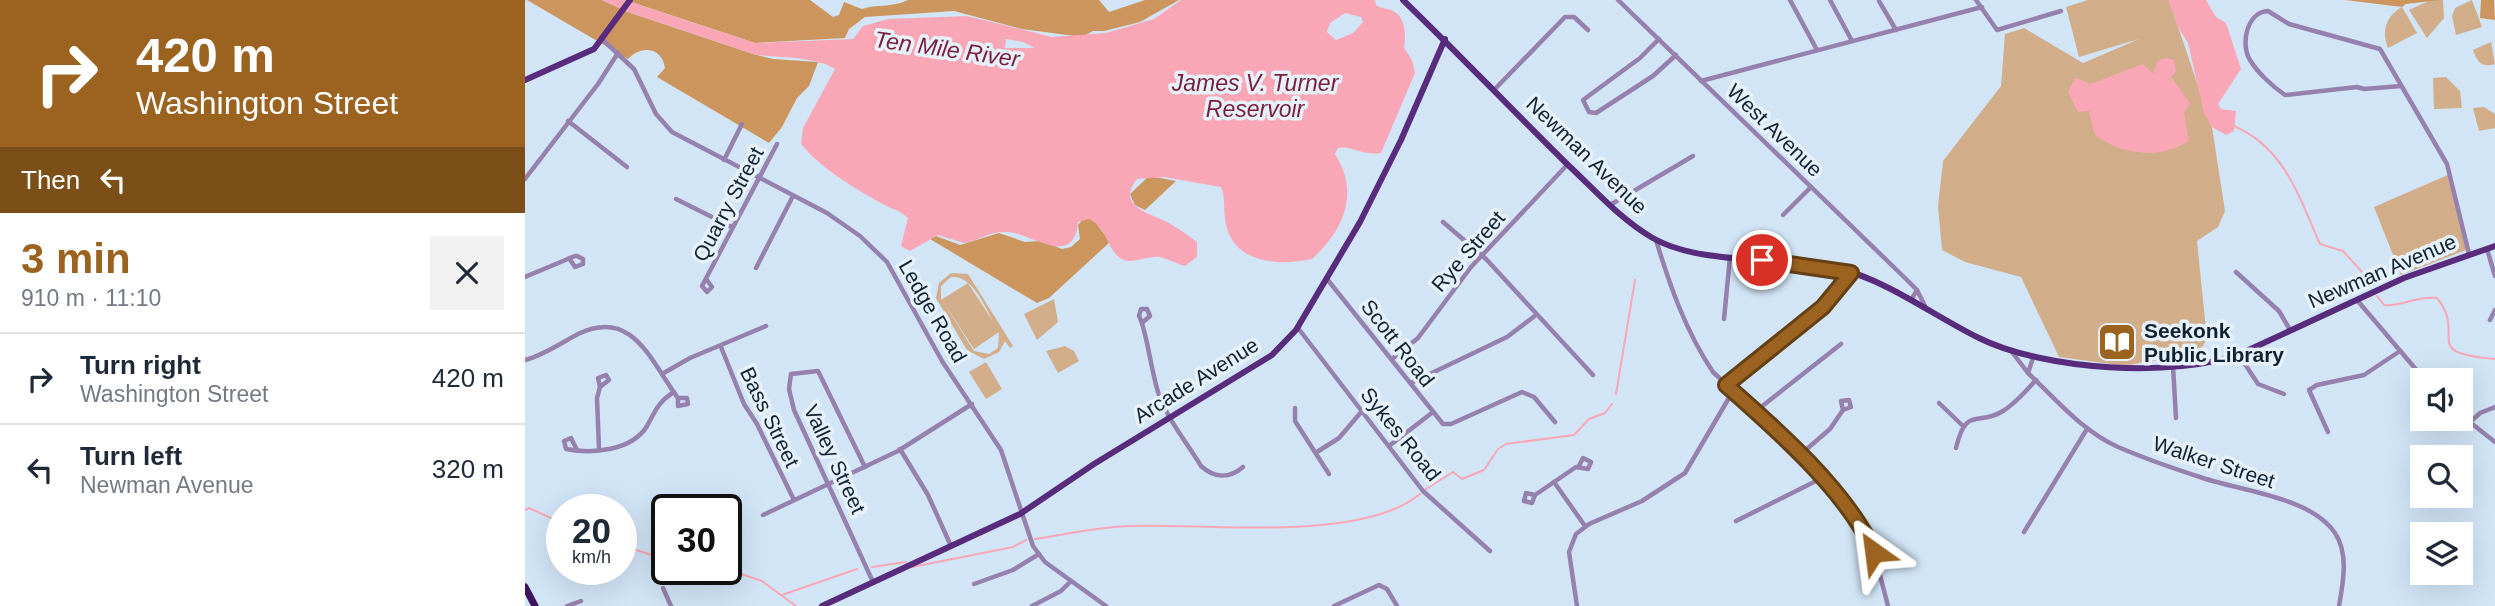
<!DOCTYPE html>
<html lang="en">
<head>
<meta charset="utf-8">
<style>
	:root { --surface:#fff; --page:#f2f2f3; --text:#1f2937; --muted:#747a83; --line:#e0e1e3; --accent:#9b631f }
	body { margin:0; font-family:Arial,sans-serif; background:var(--page); color:var(--text); height:100vh; display:flex; flex-direction:column; font-size:26px; white-space:nowrap }
	* { box-sizing:border-box; margin:0 }
	p { font-size:23px; color:var(--muted) }
	.icon { flex:none; width:38px; height:38px; fill:none; stroke:currentColor; stroke-width:2; stroke-linecap:round; stroke-linejoin:round }
	.map { position:relative; flex:1; overflow:hidden }
	.panel { display:flex; flex-direction:column; background:var(--surface); width:525px }
	.panel>* { flex:none }
	.guide { background:#9b631f; color:#fff; overflow:hidden }
	.controls { position:absolute; left:1885px; top:368px; display:grid; gap:14px }
	.controls a { display:grid; place-items:center; width:63px; height:63px; border-radius:0px; background:var(--surface); box-shadow:0 7px 28px #0002; font-size:35px }
	.speed { position:absolute; left:21px; top:494px; display:flex; gap:14px; font-size:35px; font-weight:700; text-align:center }
	.speed>* { display:grid; place-content:center; width:91px; height:91px; border-radius:50%; background:var(--surface); box-shadow:0 7px 28px #0002; line-height:1 }
	.speed small { font-size:18px; font-weight:400 }
	.speed .limit { border:4px solid #111; border-radius:10px; background:#fff; color:#111 }
	.pin { position:absolute; display:grid; place-items:center; width:60px; height:60px; color:#fff; margin:-30px; border:4px solid #fff; border-radius:50%; box-shadow:0 2px 7px #0007 }
	.me { position:absolute; width:77px; margin:-38px; rotate:329deg; stroke-linejoin:round; filter:drop-shadow(0 0 5px #0008) }
	.turn { display:flex; align-items:center; gap:24px; height:147px; padding:0 21px; font-size:32px }
	.turn .icon { width:91px; height:91px; stroke-width:2.5 }
	.turn b { display:block; font-size:49px; line-height:60px }
	.then { display:flex; align-items:center; height:66px; padding:0 21px; background:#0003; gap:14px; font-size:26px }
	.round { display:grid; place-items:center; flex:none; width:74px; height:74px; border-radius:0px; background:var(--page) }
	.headline { display:flex; align-items:center; justify-content:space-between; height:119px; padding:0 21px }
	h1 { font-size:42px; font-weight:800; line-height:52px; color:var(--accent) }
	ul { padding:0; list-style:none }
	li { display:flex; align-items:center; gap:21px; height:91px; padding:0 21px; border-top:2px solid var(--line) }
	li div { flex:1 }
	li b { display:block; font-size:26px }
	li em { font-style:normal }
	main { display:flex; flex:1; min-height:0 }
	.map>svg:first-child { display:block }
	.green { fill:#d2ad89; fill-rule:evenodd }
	.forest { fill:#cb955d }
	.water { fill:#f9a7b7; fill-rule:evenodd }
	.lines { fill:none; stroke-linecap:round; stroke-linejoin:round }
	.stream { stroke:#f9a7b7; stroke-width:2 }
	.minor { stroke:#9680ad; stroke-width:4.5 }
	.major { stroke:#582b7c; stroke-width:6 }
	.highway { stroke:#3e125d; stroke-width:7 }
	.route-casing { stroke:#654014; stroke-width:18 }
	.route { stroke:#9b631f; stroke-width:12 }
	.labels { text-anchor:middle; dominant-baseline:central; stroke-width:7; stroke-linejoin:round; paint-order:stroke }
	.street-label { font-size:21px; fill:#102333; stroke:#e7f1fa }
	.poi-label { font-size:21px; font-weight:bold; fill:#102333; stroke:#e7f1fa; text-anchor:start }
	.water-label { font-size:23px; font-style:italic; fill:#7b1e3b; stroke:#e7f1fa }
</style>
</head>
<body>
<main>
<section class="panel">
<div class="guide">
<div class="turn"><svg class="icon" aria-label="right" viewBox="0 0 24 24"><path d="M7 20v-9h11M14 6l5 5-5 5"/></svg><div><b>420 m</b>Washington Street</div></div>
<div class="then">Then<svg class="icon" aria-label="left" viewBox="0 0 24 24"><path d="M17 20v-9H6M10 6l-5 5 5 5"/></svg></div>
</div>
<div class="headline"><div><h1>3 min</h1><p>910 m · 11:10</p></div><a class="round"><svg class="icon" aria-label="close" viewBox="0 0 24 24"><path d="M6 6l12 12M18 6L6 18"/></svg></a></div>
<ul>
<li><svg class="icon" aria-label="right" viewBox="0 0 24 24"><path d="M7 20v-9h11M14 6l5 5-5 5"/></svg><div><b>Turn right</b><p>Washington Street</p></div><em>420 m</em></li>
<li><svg class="icon" aria-label="left" viewBox="0 0 24 24"><path d="M17 20v-9H6M10 6l-5 5 5 5"/></svg><div><b>Turn left</b><p>Newman Avenue</p></div><em>320 m</em></li>
</ul>
</section>
<div class="map">
<svg width="1970" height="606" viewBox="0 0 1970 606">
	<rect width="100%" height="100%" fill="#d1e5f7"/>
	<g class="green">
		<polygon points="1563,0 1644,0 1687,127 1700,211 1693,227 1672,241 1682,339 1670,360 1623,361 1601,366 1534,357 1496,277 1440,262 1417,250 1413,206 1418,161 1476,86 1480,34 1499,28 1558,63 1614,39 1554,57 1541,7"/>
		<polygon points="1906,0 1918,0 1919,18 1902,38 1884,10"/>
		<polygon points="1947,0 1957,27 1931,35 1927,16 1930,8"/>
		<path d="M1877,7L1892,33L1863,48C1856,31 1861,16 1877,7Z"/>
		<path d="M1966,42L1970,64C1957,68 1952,62 1948,50Z"/>
		<polygon points="1921,77 1935,91 1937,108 1909,109 1908,78"/>
		<polygon points="1959,107 1970,114 1970,128 1954,131 1948,108"/>
		<polygon points="1925,174 1941,250 1876,275 1849,207"/>
		<path d="M426,273L443,274L488,346L485,348L480,341L474,352L459,359L442,350L411,298L414,283ZM426,277C448,275 460,307 469,323L443,283L416,300V286ZM417,300L449,349L474,332L473,348L464,354L449,351Z"/>
		<polygon points="529,299 533,322 512,340 499,314"/>
		<polygon points="540,346 549,351 554,361 533,373 521,351"/>
		<polygon points="461,362 477,389 461,399 444,372"/>
	</g>
	<g class="forest">
		<path d="M2,0H77L103,12L228,54L248,59L293,62L284,86L272,98L257,127L244,143L132,77L140,68C137,47 116,45 103,59Z"/>
		<path d="M100,0H285L308,17L314,15L319,2L337,9C351,4 367,8 383,0H574L584,12L620,0H654L615,22L579,31H568L557,37L497,29L429,11L340,17L324,29L320,38L230,43Z"/>
		<polygon points="1820,0 1916,0 1881,4 1877,7"/>
		<polygon points="1956,0 1969,0 1970,20 1955,18"/>
		<polygon points="624,176 651,181 620,210 610,205 605,194"/>
		<polygon points="560,217 569,220 585,242 524,298 512,303 405,239 411,236 435,245 474,233 500,242 516,241 537,249 546,247 555,239 553,225"/>
	</g>
	<g class="water">
		<path d="M77,0H100L230,43L328,39L338,26L363,19L442,16L527,37L581,33L629,19L656,0H850L851,5C857,9 862,8 868,11C881,17 881,36 879,48L887,60L890,73L856,153C837,156 827,145 813,148L810,154C835,193 819,230 787,259C755,266 710,264 701,225C698,212 701,199 696,187L639,177L612,179C590,207 626,213 644,223C654,229 663,235 672,242V257L660,266C651,264 644,259 635,257C619,255 602,270 589,252C580,239 580,227 564,219L553,222C549,270 505,232 482,232C465,231 455,240 439,243L413,235L385,251L376,246L383,218C374,209 365,209 354,202C329,188 294,167 276,144L278,128L310,69C286,55 255,59 228,54L103,12ZM820,13L836,17L838,22L828,33L811,40L802,32L805,23ZM481,39L498,42L510,48H480Z"/>
		<polygon points="1644,0 1681,0 1691,17 1701,23 1716,69 1693,104 1696,109 1711,111 1709,131 1701,135 1687,127 1679,113 1663,43 1653,27"/>
		<path d="M1641,58L1649,60L1651,71L1646,77L1665,103L1659,113L1664,141C1635,160 1597,155 1570,135L1564,111L1553,112L1543,92L1550,78L1566,84L1618,64L1628,74L1633,61Z"/>
	</g>
	<g class="lines">
		<g class="stream">
			<path d="M1709,126C1760,148 1774,197 1795,244L1818,251L1848,284"/>
			<path d="M1852,296L1859,305C1878,307 1888,296 1912,298C1943,336 1893,353 1970,359"/>
			<polyline points="1091,394 1110,280"/>
			<polyline points="901,489 928,472 937,479 959,470 973,449 981,444 1049,435 1064,419 1080,413 1087,404"/>
			<polyline points="0,510 4,508 37,523"/>
			<path d="M510,539C542,534 573,527 606,526C682,523 836,543 895,494"/>
			<polyline points="96,545 142,560"/>
			<polyline points="347,567 381,562"/>
			<polyline points="387,567 488,547 501,540"/>
			<polyline points="169,569 213,573 237,581 271,606"/>
			<polyline points="257,595 332,569"/>
		</g>
		<g class="minor">
			<polyline points="1093,0 1380,278 1392,290 1386,300"/>
			<polyline points="1265,0 1292,50"/>
			<polyline points="1305,0 1327,41"/>
			<polyline points="1451,0 1472,30 1536,11"/>
			<polyline points="1354,1 1371,30"/>
			<polyline points="1134,39 1115,58 1058,100 1064,112 1071,113 1128,76 1151,55"/>
			<polyline points="78,40 109,69 131,114 147,132 302,213 335,236 362,262 417,361 476,450 508,546 520,562 581,606"/>
			<polyline points="1176,81 1457,7"/>
			<path d="M1876,86L1839,89L1832,87L1760,95C1748,87 1732,72 1725,60C1715,44 1722,12 1743,11L1764,24L1855,49L1922,164L1944,254"/>
			<polyline points="969,90 1040,17 1049,17 1063,30"/>
			<polyline points="43,121 102,167"/>
			<polyline points="199,160 217,124"/>
			<polyline points="0,179 73,84 93,53"/>
			<polyline points="151,199 207,227"/>
			<polyline points="1085,205 1168,156"/>
			<polyline points="1258,215 1286,187"/>
			<polyline points="918,222 961,259 1068,375"/>
			<path d="M1131,240C1145,286 1161,332 1188,372L1274,452L1329,519L1349,552L1363,606"/>
			<polyline points="1962,249 1970,276"/>
			<polyline points="231,268 268,196"/>
			<polyline points="1711,272 1754,311 1765,330"/>
			<polyline points="0,277 50,256 52,256 58,259 58,264 50,267 44,258"/>
			<polyline points="181,279 187,287 182,292 177,286 252,144"/>
			<polyline points="802,279 918,424 926,424 997,392 1009,397 1030,422"/>
			<polyline points="1392,290 1400,306"/>
			<polyline points="1832,300 1900,380"/>
			<polyline points="1199,319 1205,257"/>
			<polyline points="1965,320 1970,310"/>
			<path d="M618,322L625,316L622,309H616L614,316C621,327 627,376 634,395C643,420 662,443 676,466C689,478 704,479 718,467"/>
			<polyline points="773,328 898,491 965,551"/>
			<polyline points="196,347 219,404 232,424 269,500"/>
			<polyline points="1487,352 1503,373"/>
			<polyline points="1714,355 1733,384 1759,394"/>
			<path d="M1508,358L1503,373C1532,400 1556,430 1593,447C1621,459 1650,469 1678,478C1716,491 1786,497 1810,533C1824,554 1818,583 1814,606"/>
			<polyline points="867,359 893,338 946,267 1043,164"/>
			<path d="M0,360C19,355 36,343 53,334C108,307 126,362 153,398V406L163,404L162,398H153"/>
			<polyline points="1648,366 1651,418"/>
			<polyline points="137,374 165,358 241,326"/>
			<polyline points="886,383 982,337 1011,315"/>
			<polyline points="1201,385 1299,307 1327,273"/>
			<polyline points="1414,403 1438,426"/>
			<polyline points="770,408 770,421 804,474"/>
			<polyline points="1231,411 1316,344"/>
			<polyline points="1936,415 1970,442"/>
			<polyline points="1944,423 1955,413 1970,407"/>
			<polyline points="1803,432 1784,390 1792,385 1839,375 1875,351"/>
			<polyline points="864,446 908,412"/>
			<path d="M1431,448C1441,405 1453,427 1478,411C1491,403 1501,391 1511,380"/>
			<polyline points="74,449 72,398 75,387 84,380 81,375 73,378 75,387"/>
			<polyline points="375,449 403,495 426,546"/>
			<path d="M52,450L46,438L39,441L41,449C67,454 107,451 122,426C131,410 133,402 149,392"/>
			<polyline points="792,452 814,438 837,411"/>
			<polyline points="1276,454 1305,429 1318,410 1316,401 1324,400 1326,407 1318,410"/>
			<polyline points="340,467 293,371 266,374 264,389 269,410 348,582"/>
			<polyline points="1029,482 1060,526"/>
			<polyline points="1010,495 1001,493 999,501 1007,503 1010,495 1051,467 1063,469 1066,462 1058,458 1054,466"/>
			<polyline points="238,515 373,451 447,404"/>
			<polyline points="1211,521 1297,478"/>
			<polyline points="1499,532 1562,429"/>
			<polyline points="449,584 488,570 514,554"/>
			<polyline points="138,588 146,606"/>
			<polyline points="42,606 56,601"/>
			<polyline points="507,606 536,591 546,581"/>
			<polyline points="809,606 854,585 862,589 872,606"/>
			<polyline points="1052,606 1044,552 1051,534 1064,524 1117,501 1160,473 1208,391"/>
		</g>
		<g class="major">
			<path d="M878,0C934,54 987,110 1042,164C1069,189 1094,218 1126,237C1174,266 1258,256 1312,268C1364,281 1407,315 1454,338C1518,370 1651,379 1717,353L1879,278L1970,246"/>
			<polyline points="0,80 69,49 105,0"/>
			<polyline points="297,606 495,514 569,464 747,355 771,330 835,222 876,140 920,39"/>
		</g>
		<polyline class="highway" points="0,587 10,606"/>
	</g>
	<g class="lines">
		<defs>
			<path id="route" d="M1237,260L1326,273L1298,307L1201,385C1250,428 1323,492 1349,552"/>
		</defs>
		<use href="#route" class="route-casing"/>
		<use href="#route" class="route"/>
	</g>
	<defs>
		<symbol id="library-square" viewBox="-11 -11 22 22"><rect x="-9" y="-9" width="18" height="18" rx="4" fill="#9b631f" stroke="#e7f1fa"/><path d="M-6-4Q-3-5.5-.7-3.5V5Q-3 3-6 4ZM6-4Q3-5.5 .7-3.5V5Q3 3 6 4Z" fill="#fff"/></symbol>
	</defs>
	<g fill-rule="evenodd">
		<use href="#library-square" x="1570" y="320" width="44" height="44"/>
	</g>
	<g class="labels">
		<g class="street-label">
			<text transform="translate(1250 130) rotate(44)">West Avenue</text>
			<text transform="translate(1062 155) rotate(44)">Newman Avenue</text>
			<text transform="translate(203 204) rotate(-62)">Quarry Street</text>
			<text transform="translate(943 251) rotate(-49)">Rye Street</text>
			<text transform="translate(1857 271) rotate(-23)">Newman Avenue</text>
			<text transform="translate(408 311) rotate(60)">Ledge Road</text>
			<text transform="translate(873 343) rotate(52)">Scott Road</text>
			<text transform="translate(671 380) rotate(-32)">Arcade Avenue</text>
			<text transform="translate(245 417) rotate(64)">Bass Street</text>
			<text transform="translate(876 434) rotate(51)">Sykes Road</text>
			<text transform="translate(310 459) rotate(65)">Valley Street</text>
			<text transform="translate(1689 462) rotate(18)">Walker Street</text>
		</g>
		<g class="poi-label">
			<text x="1619" y="330">Seekonk<tspan x="1619" dy="24">Public Library</tspan></text>
		</g>
		<g class="water-label">
			<text transform="translate(422 49) rotate(8)">Ten Mile River</text>
			<text x="730" y="83">James V. Turner<tspan x="730" dy="26">Reservoir</tspan></text>
		</g>
	</g>
</svg>
<div class="controls">
<a><svg class="icon" aria-label="sound" viewBox="0 0 24 24"><path d="M4 9h4l5-4v14l-5-4H4zM17 9q2 3 0 6"/></svg></a>
<a><svg class="icon" aria-label="search" viewBox="0 0 24 24"><circle cx="10" cy="10" r="6"/><path d="M15 15l6 6"/></svg></a>
<a><svg class="icon" aria-label="layers" viewBox="0 0 24 24"><path d="M12 4l9 5-9 5-9-5zM3 14l9 5 9-5"/></svg></a>
</div>
<div class="speed"><div>20<small>km/h</small></div><div class="limit">30</div></div>
<div class="pin" style="left:1237px;top:260px;background:#d93025"><svg class="icon" aria-label="arrive" viewBox="0 0 24 24"><path d="M6 21V4h12l-3 4 3 4H6"/></svg></div>
<svg class="me" style="left:1349px;top:552px" viewBox="-20 -20 40 40"><path d="M0-17L14 15 0 8-14 15z" fill="#9b631f" stroke="#fff" stroke-width="4"/></svg>
</div>
</main>
</body>
</html>
